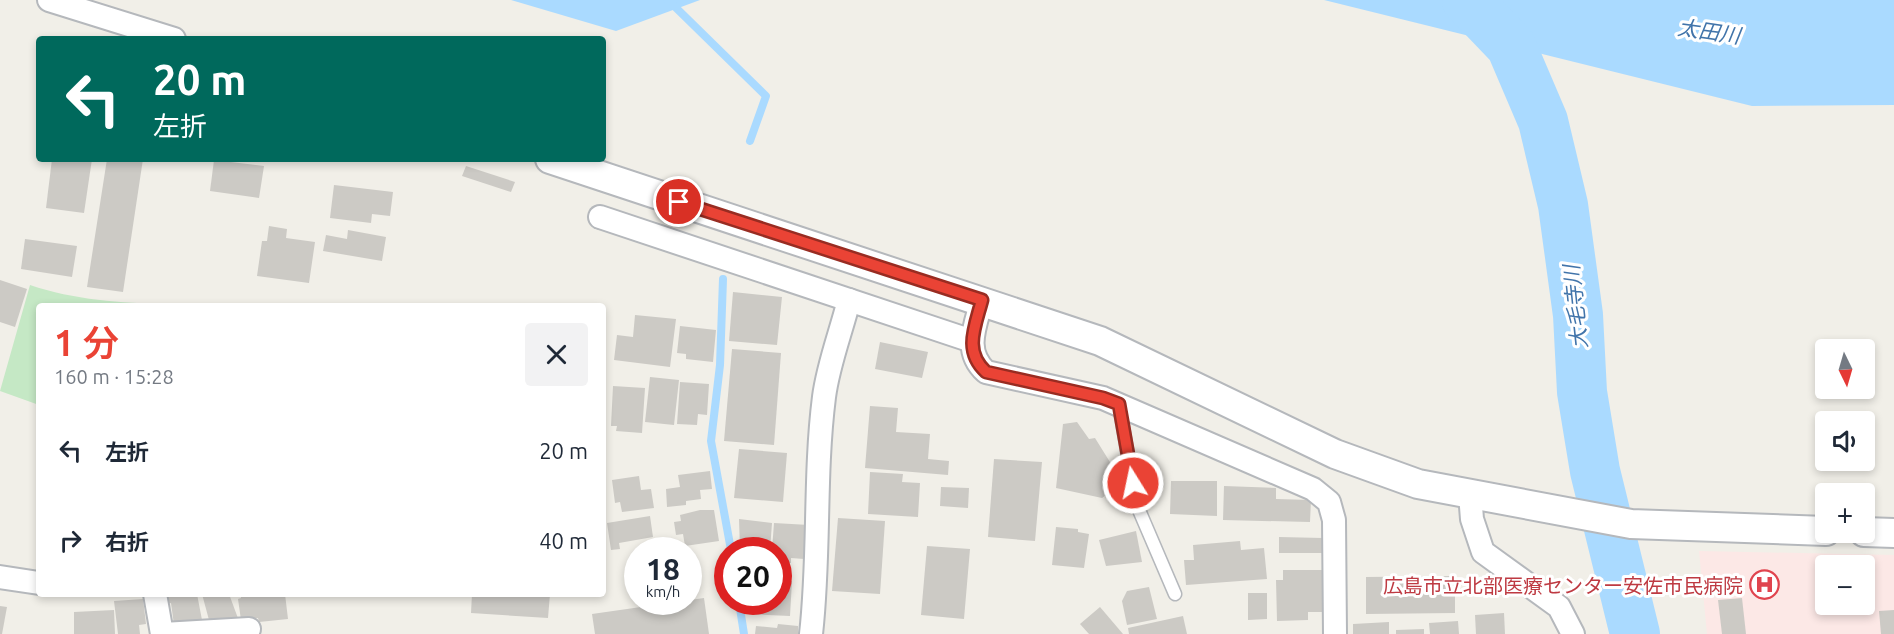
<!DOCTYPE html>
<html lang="ja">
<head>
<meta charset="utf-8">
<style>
	:root { --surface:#fff; --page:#f2f2f3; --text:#1f2937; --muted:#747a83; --accent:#ea4335 }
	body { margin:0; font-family:Ubuntu,"Noto Sans JP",sans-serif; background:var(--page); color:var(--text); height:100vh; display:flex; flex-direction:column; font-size:22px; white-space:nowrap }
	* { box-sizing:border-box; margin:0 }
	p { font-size:20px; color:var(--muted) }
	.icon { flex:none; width:33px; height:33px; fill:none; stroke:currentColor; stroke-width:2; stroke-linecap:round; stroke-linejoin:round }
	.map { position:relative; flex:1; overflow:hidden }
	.drawer { position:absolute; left:36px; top:303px; width:570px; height:294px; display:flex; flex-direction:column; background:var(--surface); border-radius:6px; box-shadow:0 3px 9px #0003 }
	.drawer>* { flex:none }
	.banner { position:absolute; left:36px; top:36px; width:570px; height:126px; border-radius:6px; box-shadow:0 3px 9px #0003; background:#00695c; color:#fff; overflow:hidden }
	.needle { width:39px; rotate:175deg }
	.tools { position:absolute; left:1815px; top:339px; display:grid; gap:12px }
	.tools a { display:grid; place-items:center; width:60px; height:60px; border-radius:6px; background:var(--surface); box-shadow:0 3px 9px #0003; font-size:30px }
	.speed { position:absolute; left:624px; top:537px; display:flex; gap:12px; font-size:30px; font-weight:700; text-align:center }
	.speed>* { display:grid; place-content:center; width:78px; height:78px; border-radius:50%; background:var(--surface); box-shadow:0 3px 9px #0003; line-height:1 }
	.speed small { font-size:15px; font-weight:400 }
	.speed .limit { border:9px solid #d22; background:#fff; color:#111 }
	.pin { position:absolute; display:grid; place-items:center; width:51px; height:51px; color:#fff; margin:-26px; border:3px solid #fff; border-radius:50%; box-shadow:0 2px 6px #0007 }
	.me { position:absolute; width:66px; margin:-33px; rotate:350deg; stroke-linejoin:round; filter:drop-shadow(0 0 4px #0008) }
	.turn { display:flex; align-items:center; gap:21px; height:126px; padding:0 18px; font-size:27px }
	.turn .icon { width:78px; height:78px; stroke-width:2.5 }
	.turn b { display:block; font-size:42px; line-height:51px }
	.round { display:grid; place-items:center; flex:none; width:63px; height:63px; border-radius:6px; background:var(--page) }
	.headline { display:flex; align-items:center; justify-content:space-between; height:102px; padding:0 18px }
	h1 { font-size:36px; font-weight:600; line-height:45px; color:var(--accent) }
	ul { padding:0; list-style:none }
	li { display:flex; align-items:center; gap:18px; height:90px; padding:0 18px }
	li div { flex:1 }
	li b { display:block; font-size:22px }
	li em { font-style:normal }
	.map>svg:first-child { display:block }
	.medical { fill:#fce8e6; fill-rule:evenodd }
	.green { fill:#c5e8c5 }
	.water { fill:#aadaff }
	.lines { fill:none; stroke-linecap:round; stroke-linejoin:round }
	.stream { stroke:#aadaff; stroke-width:8 }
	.river { stroke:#aadaff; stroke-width:50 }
	.building { fill:#cccac5 }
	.service-casing { stroke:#b5b8bc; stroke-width:15 }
	.minor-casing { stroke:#b5b8bc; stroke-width:26 }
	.tertiary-casing { stroke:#b5b8bc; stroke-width:32 }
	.service { stroke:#fff; stroke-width:12 }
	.minor { stroke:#fff; stroke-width:22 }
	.tertiary { stroke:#fff; stroke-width:28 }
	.route-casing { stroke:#982c22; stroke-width:15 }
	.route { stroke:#ea4335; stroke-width:10 }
	.labels { text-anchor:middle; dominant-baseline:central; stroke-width:6; stroke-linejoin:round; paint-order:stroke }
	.health-label { font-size:20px; fill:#be3a42; stroke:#fff; text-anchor:end }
	.water-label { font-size:21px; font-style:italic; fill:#4174aa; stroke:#fff }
</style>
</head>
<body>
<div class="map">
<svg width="1894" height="634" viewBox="0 0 1894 634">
	<rect width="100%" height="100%" fill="#f1efe8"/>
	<path class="medical" d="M1699,551L1894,555V634H1707ZM1826,566H1864V604H1826Z"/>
	<path class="green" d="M30,285C74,300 121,303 167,304C211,305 256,300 300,306H39V405L0,391Z"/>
	<g class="water">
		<polygon points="511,0 700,0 616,31"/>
		<polygon points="1324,0 1894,0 1894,105 1752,106"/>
	</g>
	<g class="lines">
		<g class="stream">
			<polyline points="668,0 766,96 750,141"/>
			<polyline points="723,279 720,365 711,441 731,550"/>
			<polyline points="739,602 744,634"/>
		</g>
		<polyline class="river" points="1467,0 1511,46 1543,121 1563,205 1578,315 1582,392 1595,471 1635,634"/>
	</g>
	<g class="building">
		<polygon points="52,159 92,159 84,213 46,208"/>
		<polygon points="107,159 143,159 123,292 87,287"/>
		<polygon points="214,160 264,166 259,198 210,191"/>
		<polygon points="466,166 515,182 511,192 462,176"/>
		<polygon points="334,185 393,192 390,216 372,214 371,223 330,218"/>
		<polygon points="269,226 287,229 286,238 315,242 309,283 257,276 262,241 267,241"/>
		<polygon points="348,230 386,237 382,261 323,251 326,235 347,239"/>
		<polygon points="25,239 77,246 72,277 21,269"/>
		<polygon points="0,280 27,289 15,327 0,322"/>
		<polygon points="733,292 782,297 777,345 729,341"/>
		<polygon points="324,303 349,304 349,306 324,306"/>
		<polygon points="635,315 676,319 670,367 614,360 617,335 633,337"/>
		<polygon points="680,326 716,330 713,362 686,359 686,354 677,353"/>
		<polygon points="880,342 928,352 922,378 875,369"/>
		<polygon points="732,349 781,353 774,445 724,441"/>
		<polygon points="650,377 679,380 674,425 645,422"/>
		<polygon points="680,382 709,384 707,415 698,414 697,425 677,424"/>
		<polygon points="613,386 645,388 642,433 616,431 617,426 611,426"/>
		<polygon points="870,406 898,408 896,432 930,434 928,459 949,461 948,475 865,468"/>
		<polygon points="1077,422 1089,439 1095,438 1123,483 1102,498 1056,488 1063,424"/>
		<polygon points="739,449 787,453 783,502 734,498"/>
		<polygon points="994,459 1042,462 1035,541 988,537"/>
		<polygon points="710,471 712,489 700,490 701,499 686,501 686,505 667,507 666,489 680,487 678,475"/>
		<polygon points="870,472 903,474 902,482 920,483 918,517 868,514"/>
		<polygon points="639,476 641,490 651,489 654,508 622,512 620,502 615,503 612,480"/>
		<polygon points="1171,481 1217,481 1217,516 1170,514"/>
		<polygon points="1224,486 1276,488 1276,499 1311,500 1310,522 1223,520"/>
		<polygon points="941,487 969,488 968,508 940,506"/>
		<polygon points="700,510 714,510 719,541 685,546 683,534 676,535 674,522 681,521 680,515"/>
		<polygon points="650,516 653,537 619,543 620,549 611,550 607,523"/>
		<polygon points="838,518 885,521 880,594 832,591"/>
		<polygon points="739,519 772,523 770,550 740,550"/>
		<polygon points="774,523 809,525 804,559 791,558 791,563 778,563 778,550 772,550"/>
		<polygon points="1056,527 1078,529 1078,532 1089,534 1084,568 1052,565"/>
		<polygon points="1136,531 1142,562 1106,566 1099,540"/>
		<polygon points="1279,537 1323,538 1323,553 1279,553"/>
		<polygon points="1240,541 1241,550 1264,548 1267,579 1186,585 1184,560 1194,560 1193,545"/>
		<polygon points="927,546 970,549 964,619 921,615"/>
		<polygon points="1283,570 1323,570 1324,612 1308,612 1308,620 1277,621 1276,580 1283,580"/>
		<polygon points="1455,576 1455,613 1366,614 1366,577"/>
		<polygon points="778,580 792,581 790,616 748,614 748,602 778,602"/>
		<polygon points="1149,587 1157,619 1127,625 1122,601 1127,591"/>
		<polygon points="1248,593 1267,593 1267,619 1248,620"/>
		<polygon points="165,594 197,594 202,620 174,625 171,603 166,604"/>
		<polygon points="202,594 229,594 239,621 217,626 215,618 209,620"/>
		<polygon points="241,594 285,594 288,619 259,622 258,618 241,620 238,599 241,598"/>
		<polygon points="472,594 550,594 548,618 471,613"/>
		<polygon points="704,598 709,634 595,634 592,614"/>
		<polygon points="1742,598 1746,634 1722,634 1718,600"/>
		<polygon points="143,599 146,624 139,625 140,634 118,634 114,601"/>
		<polygon points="0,606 7,607 2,634 0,634"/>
		<polygon points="1100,607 1123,634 1089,634 1080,624"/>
		<polygon points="114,610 115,634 74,634 74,612"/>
		<polygon points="1894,610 1894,634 1881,634 1879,611"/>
		<polygon points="1504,613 1505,634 1476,634 1475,615"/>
		<polygon points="1183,616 1187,634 1129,634 1128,628"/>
		<polygon points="1458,621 1459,634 1430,634 1429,623"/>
		<polygon points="1389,622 1389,634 1353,634 1353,624"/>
		<polygon points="778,624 798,626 798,634 755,634 756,626 777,628"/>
		<polygon points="1424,629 1424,634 1396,634 1396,630"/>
	</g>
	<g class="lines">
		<defs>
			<polyline id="service" points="1119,404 1136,503 1175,594"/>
			<g id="minor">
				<polyline points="49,0 174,39"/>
				<polyline points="600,217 972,341"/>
				<path d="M982,300C975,327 963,351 986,372L1103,398L1313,489L1329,502L1334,520L1335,634"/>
				<polyline points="1470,494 1472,519 1483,552 1559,607 1573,634"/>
				<polyline points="0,577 39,583"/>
				<polyline points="155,594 162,634"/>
				<polyline points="163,634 249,629"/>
				<path d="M811,634C820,556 814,476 824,397C828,365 841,332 849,300"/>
			</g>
			<g id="tertiary">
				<polyline points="550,159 1100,341 1335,454 1418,484 1631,524 1826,531"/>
				<polyline points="1864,532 1894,533"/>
			</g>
		</defs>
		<use href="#service" class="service-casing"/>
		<use href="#minor" class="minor-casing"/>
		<use href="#tertiary" class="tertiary-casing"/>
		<use href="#service" class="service"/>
		<use href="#minor" class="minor"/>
		<use href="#tertiary" class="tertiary"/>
	</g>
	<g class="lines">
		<defs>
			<path id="route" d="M679,202L982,300C975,327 963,351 986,372L1103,398L1119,404L1133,483"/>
		</defs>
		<use href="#route" class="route-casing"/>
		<use href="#route" class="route"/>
	</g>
	<defs>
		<symbol id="hospital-ring" viewBox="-11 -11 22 22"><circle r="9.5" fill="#fff" stroke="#e0444e" stroke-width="1.5"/><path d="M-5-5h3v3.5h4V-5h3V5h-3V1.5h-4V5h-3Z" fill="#e0444e"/></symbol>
	</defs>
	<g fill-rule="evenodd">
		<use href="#hospital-ring" x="1748" y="568" width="33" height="33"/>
	</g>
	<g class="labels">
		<g class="health-label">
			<text x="1743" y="585">広島市立北部医療センター安佐市民病院</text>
		</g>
		<g class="water-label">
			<text transform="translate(1709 31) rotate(8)">太田川</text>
			<text transform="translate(1575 307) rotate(-96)">大毛寺川</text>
		</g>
	</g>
</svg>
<div class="tools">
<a><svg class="needle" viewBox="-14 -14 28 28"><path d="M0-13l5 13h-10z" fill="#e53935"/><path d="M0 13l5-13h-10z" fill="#747a83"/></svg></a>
<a><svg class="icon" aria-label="sound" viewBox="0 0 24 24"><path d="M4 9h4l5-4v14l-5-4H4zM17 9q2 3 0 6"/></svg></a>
<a>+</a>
<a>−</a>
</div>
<div class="speed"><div>18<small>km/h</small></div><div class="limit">20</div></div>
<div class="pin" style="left:679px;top:202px;background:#d93025"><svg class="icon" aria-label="arrive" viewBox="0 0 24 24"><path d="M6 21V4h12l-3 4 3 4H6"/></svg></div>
<svg class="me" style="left:1133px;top:483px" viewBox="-20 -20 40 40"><circle r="17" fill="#ea4335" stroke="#fff" stroke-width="3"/><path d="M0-11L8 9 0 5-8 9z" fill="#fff"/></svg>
<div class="banner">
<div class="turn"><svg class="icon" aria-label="left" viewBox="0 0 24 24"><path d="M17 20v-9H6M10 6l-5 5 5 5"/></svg><div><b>20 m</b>左折</div></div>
</div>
<section class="drawer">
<div class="headline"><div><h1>1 分</h1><p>160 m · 15:28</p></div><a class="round"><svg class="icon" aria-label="close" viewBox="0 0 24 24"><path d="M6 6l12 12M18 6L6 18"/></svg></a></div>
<ul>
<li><svg class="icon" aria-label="left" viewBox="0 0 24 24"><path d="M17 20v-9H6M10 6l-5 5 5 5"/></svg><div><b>左折</b></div><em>20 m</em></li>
<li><svg class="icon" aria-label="right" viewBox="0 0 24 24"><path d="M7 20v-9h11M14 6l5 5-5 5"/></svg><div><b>右折</b></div><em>40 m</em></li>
</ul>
</section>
</div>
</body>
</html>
